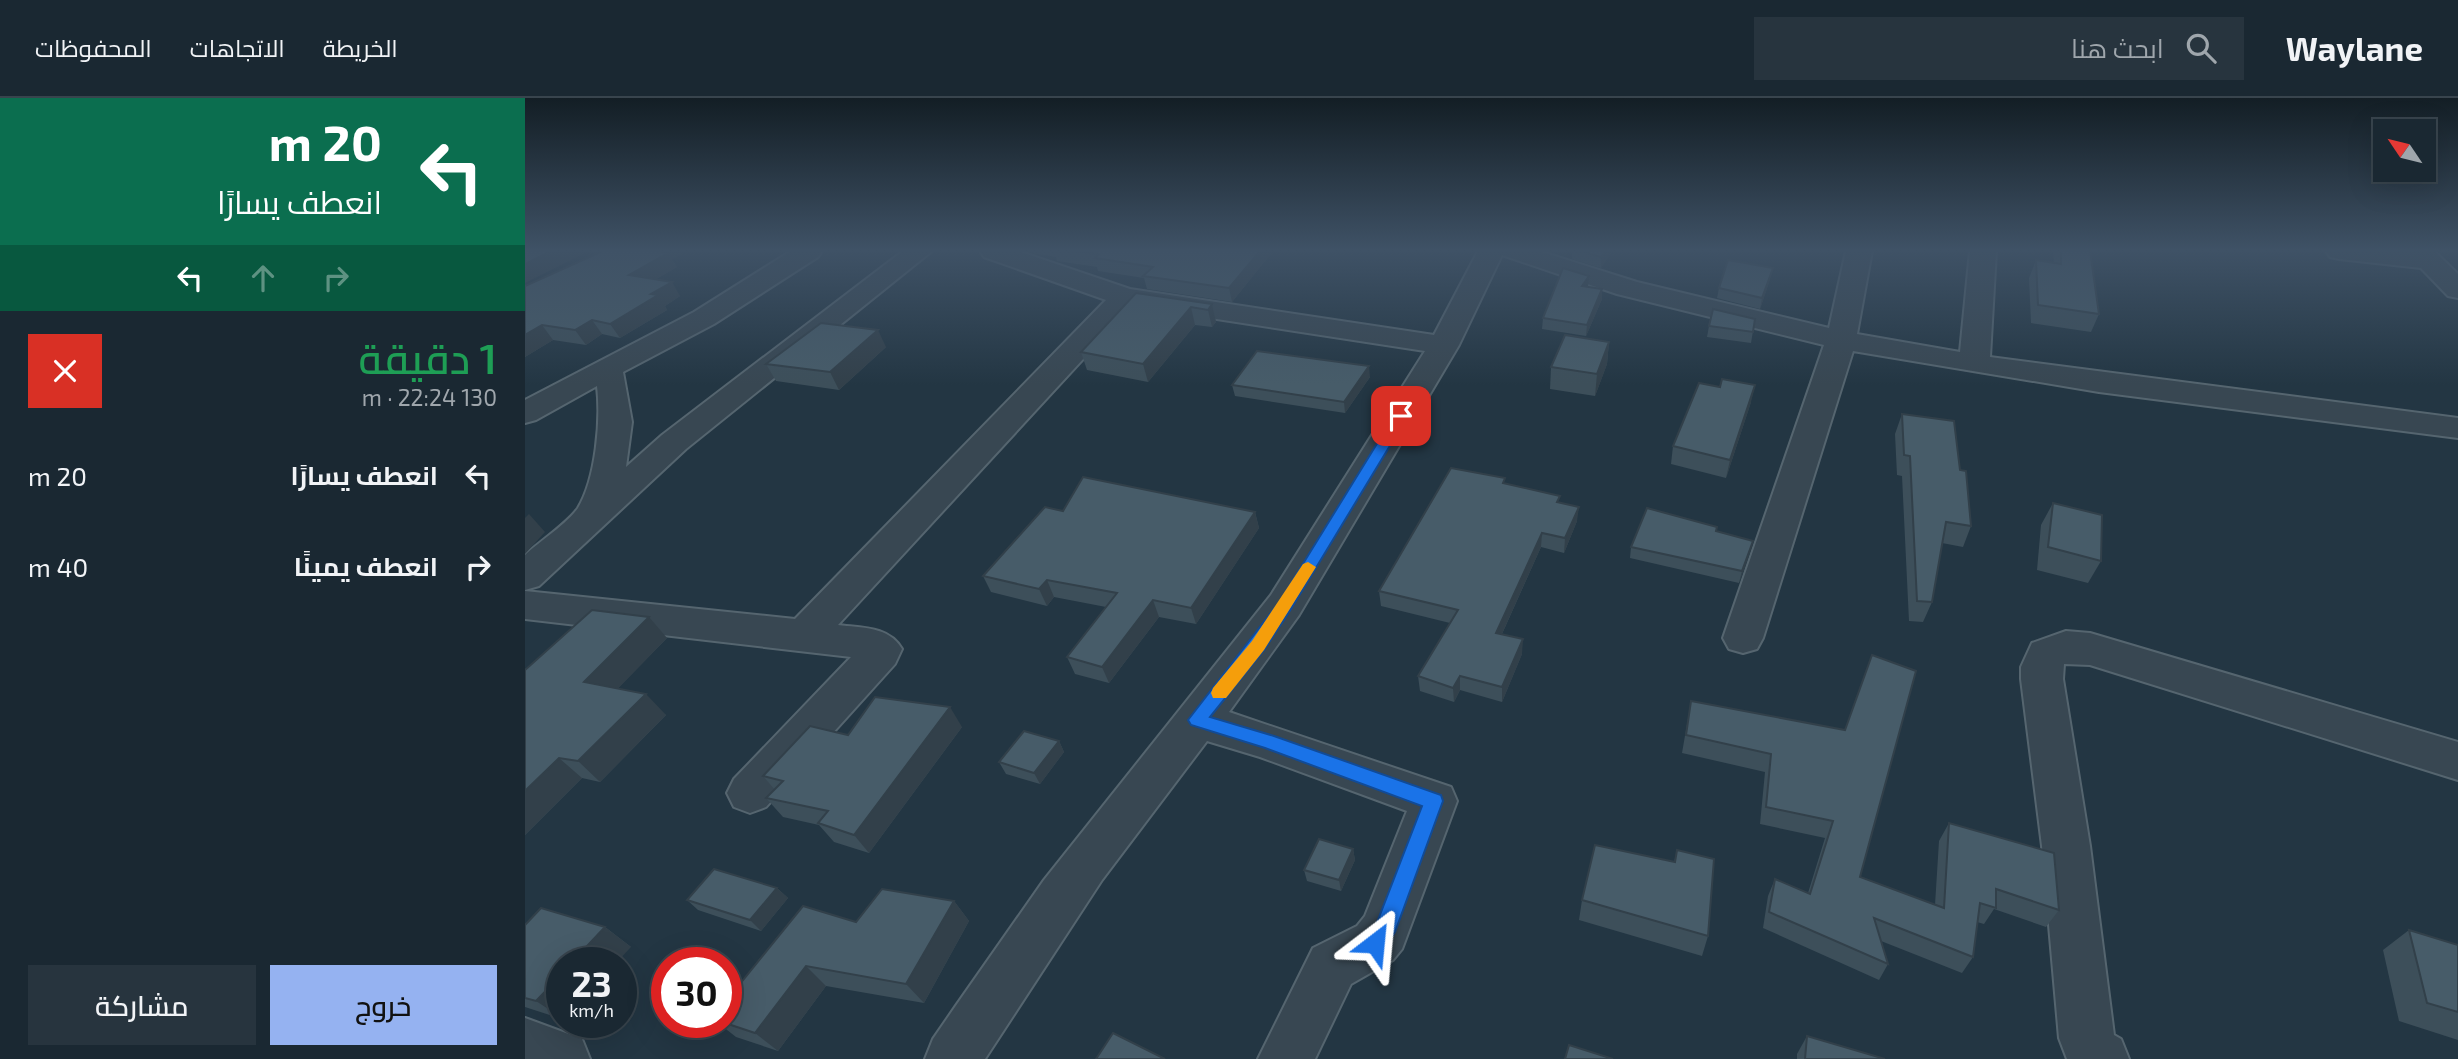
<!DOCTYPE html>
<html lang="ar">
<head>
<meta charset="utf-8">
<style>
	:root { --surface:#1a2832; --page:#27343e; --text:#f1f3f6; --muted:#9fa6ac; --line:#38444d; --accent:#95b2f1 }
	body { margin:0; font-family:"Exo 2",Cairo,sans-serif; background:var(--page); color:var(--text); direction:rtl; height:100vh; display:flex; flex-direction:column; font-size:26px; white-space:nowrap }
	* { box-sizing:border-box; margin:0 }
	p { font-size:23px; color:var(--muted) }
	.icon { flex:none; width:38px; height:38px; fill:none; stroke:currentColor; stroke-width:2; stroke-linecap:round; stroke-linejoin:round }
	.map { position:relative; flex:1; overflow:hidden; direction:ltr }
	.details { display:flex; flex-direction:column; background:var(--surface); width:525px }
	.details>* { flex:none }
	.banner { background:#0b6e4f; color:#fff; overflow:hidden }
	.needle { width:46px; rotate:305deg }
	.fabs { position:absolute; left:1848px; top:21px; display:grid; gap:14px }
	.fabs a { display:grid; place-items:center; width:63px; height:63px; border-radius:0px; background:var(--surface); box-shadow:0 7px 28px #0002,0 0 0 2px var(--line); font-size:35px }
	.speed { position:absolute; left:21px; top:849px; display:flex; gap:14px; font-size:35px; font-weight:700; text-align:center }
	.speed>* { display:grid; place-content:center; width:91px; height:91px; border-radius:50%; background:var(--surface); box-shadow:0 7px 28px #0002,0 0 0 2px var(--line); line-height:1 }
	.speed small { font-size:18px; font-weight:400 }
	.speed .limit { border:10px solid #d22; background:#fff; color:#111 }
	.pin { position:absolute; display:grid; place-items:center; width:60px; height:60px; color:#fff; margin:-30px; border-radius:14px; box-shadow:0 4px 10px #0006 }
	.me { position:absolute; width:77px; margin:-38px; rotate:29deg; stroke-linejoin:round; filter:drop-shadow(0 0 5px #0008) }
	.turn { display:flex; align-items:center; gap:24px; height:147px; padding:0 28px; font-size:32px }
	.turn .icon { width:91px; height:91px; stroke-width:2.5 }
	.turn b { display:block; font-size:49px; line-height:60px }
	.lanes { display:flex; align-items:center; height:66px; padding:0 28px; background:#0003; justify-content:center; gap:35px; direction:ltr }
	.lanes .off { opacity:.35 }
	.round { display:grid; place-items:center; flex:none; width:74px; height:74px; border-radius:0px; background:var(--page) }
	.overview { display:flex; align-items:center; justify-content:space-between; height:119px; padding:0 28px }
	h1 { font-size:42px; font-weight:600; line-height:52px; color:#1e9e55 }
	.button { display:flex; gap:14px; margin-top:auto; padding:14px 28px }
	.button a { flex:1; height:80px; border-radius:0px; background:var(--accent); color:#111; font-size:28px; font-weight:600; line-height:80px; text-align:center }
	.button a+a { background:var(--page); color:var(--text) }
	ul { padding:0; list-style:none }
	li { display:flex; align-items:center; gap:21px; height:91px; padding:0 28px }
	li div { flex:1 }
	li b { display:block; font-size:26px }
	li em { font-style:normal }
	header { display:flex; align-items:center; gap:42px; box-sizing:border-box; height:98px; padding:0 35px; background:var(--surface); border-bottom:2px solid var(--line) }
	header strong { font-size:33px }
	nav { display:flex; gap:38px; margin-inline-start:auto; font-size:24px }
	.search { width:490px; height:63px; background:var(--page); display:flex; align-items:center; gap:18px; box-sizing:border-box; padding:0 24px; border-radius:0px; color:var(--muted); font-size:26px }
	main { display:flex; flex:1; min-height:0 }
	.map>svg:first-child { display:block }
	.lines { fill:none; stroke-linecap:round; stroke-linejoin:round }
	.minor-casing { stroke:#55656f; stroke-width:4 }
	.minor { fill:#384752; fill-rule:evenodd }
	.wall { fill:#3d4f5a }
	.shaded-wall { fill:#32404a }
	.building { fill:#475c69; stroke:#32404a; stroke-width:2 }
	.route { fill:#1a73e8; stroke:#114b97; stroke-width:2 }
	.slow { fill:#f59e0b }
</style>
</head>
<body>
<header>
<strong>Waylane</strong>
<div class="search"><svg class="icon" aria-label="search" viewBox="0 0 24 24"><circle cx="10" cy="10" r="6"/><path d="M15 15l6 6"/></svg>ابحث هنا</div>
<nav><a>الخريطة</a><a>الاتجاهات</a><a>المحفوظات</a></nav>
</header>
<main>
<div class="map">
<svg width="1933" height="961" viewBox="0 0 1933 961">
	<rect width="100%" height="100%" fill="#233643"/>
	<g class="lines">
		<defs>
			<g id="minor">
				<path d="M266,153H297L293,159L189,226L98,274L107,324L101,369L137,337L378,153H407L161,351L14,488L0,492V457C14,444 43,425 53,410C71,380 76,322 72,288L11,322L0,325V302L169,214Z"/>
				<path d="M455,153H493L605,191L909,237L953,153H1014L1112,184L1304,230L1321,153H1347L1332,236L1435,254L1445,153H1471L1465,259L1933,320V340L1574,294L1328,253L1238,540L1232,551L1218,555L1204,551L1198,540L1299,247L1092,196L977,157L934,247L774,517L704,614L926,689L932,703L877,851L868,862L826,886L790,961H733L788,850L832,828L840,818L882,713L735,659L682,643L577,782L460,961H400L408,941L430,909L519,782L746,497L900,253L607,208L313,527C336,530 364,528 377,551L370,566L241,709L225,715L209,709L202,695L209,681L326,559L0,521V493L270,521L581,202L459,159Z"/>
				<polygon points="1801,153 1909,153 1933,176 1933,200 1923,198 1896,170 1814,161 1805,159"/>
				<polygon points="1541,533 1565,535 1933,644 1933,682 1565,567 1539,566 1538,581 1565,748 1589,937 1596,941 1604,961 1542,961 1534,940 1517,748 1496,581 1496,569 1507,545"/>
				<polygon points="0,920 57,941 65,961 0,961"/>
			</g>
		</defs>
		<use href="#minor" class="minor-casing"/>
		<use href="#minor" class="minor"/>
	</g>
	<g class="wall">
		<polygon points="507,153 748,153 707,204 622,191 619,180 573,173 572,169 532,163 531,159 508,155"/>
		<polygon points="1047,153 1087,153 1076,170 1047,161"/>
		<polygon points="1528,153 1565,153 1574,216 1566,234 1506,225 1504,180 1511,162 1529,165"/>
		<polygon points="147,162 152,169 131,181 155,198 140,208 142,212 95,240 77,236 61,247 28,242 0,259 0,188"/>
		<polygon points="1245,181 1235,211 1192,200 1194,190"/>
		<polygon points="1063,189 1077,191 1077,201 1061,238 1017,231 1018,220"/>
		<polygon points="611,195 687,206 691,224 687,229 670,227 623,284 562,272 556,254"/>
		<polygon points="1230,221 1226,245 1182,239 1184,228"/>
		<polygon points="1084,244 1082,266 1070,298 1025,291 1026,269"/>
		<polygon points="361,249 314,292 251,283 241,266"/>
		<polygon points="845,279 820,315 710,298 707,287"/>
		<polygon points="1195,289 1226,304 1201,380 1146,366 1148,348"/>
		<polygon points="1377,316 1435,372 1446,428 1438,449 1417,445 1407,504 1398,524 1384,523 1377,378 1372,377 1370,336"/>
		<polygon points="980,386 1034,405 1052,423 1039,455 1016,449 977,536 997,556 977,604 935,592 929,604 895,593 893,578 925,525 856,508 854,493"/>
		<polygon points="1528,405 1576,463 1563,485 1512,472 1516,427"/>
		<polygon points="538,413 730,414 734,430 671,526 634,519 584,585 550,576 542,559 581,509 529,499 522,508 466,494 458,478"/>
		<polygon points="1191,433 1225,454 1214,485 1105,460 1106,449"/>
		<polygon points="142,540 93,590 141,617 75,684 57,680 0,737 0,572"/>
		<polygon points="1166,603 1319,632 1335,779 1410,807 1414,743 1424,725 1534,812 1521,829 1469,811 1459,826 1452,824 1448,859 1437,875 1356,843 1363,866 1354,882 1238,830 1243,798 1250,781 1283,795 1300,740 1235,726 1240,674 1157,655"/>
		<polygon points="437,629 344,755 309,744 294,727 258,719 241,700 250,692 238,678 323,637"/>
		<polygon points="534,643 539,654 515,686 481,676 474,664"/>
		<polygon points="828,751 830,762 816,793 782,783 779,772"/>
		<polygon points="1152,752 1183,838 1177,858 1054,822 1057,802 1149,764"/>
		<polygon points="252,790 263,800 236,833 173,812 162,802"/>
		<polygon points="429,803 444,823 399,905 301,888 253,953 211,939 192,924 201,924 331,824"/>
		<polygon points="0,827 80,829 106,849 37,864 37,921 0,909"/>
		<polygon points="1884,832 1933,847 1933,942 1874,923 1858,852"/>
		<polygon points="1282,938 1360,961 1272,961 1272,956"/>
	</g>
	<g class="shaded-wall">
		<polygon points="26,153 64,153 0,185 0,166"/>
		<polygon points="131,153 163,153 147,162 152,169 114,191 104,177"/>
		<polygon points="735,153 748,153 707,204 704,190"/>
		<polygon points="1081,153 1087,153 1076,170 1076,159"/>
		<polygon points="1248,170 1245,181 1235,211 1237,200"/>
		<polygon points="1064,178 1063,189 1057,188"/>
		<polygon points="147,184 155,198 140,208 142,212 95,240 85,226 126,196"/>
		<polygon points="1077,191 1077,201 1061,238 1062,227"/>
		<polygon points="687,206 691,224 687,229 683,212"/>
		<polygon points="666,209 670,227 623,284 618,266"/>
		<polygon points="67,222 77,236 61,247 50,232"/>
		<polygon points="17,227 28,242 0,259 0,237"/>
		<polygon points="353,232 361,249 314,292 305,274"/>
		<polygon points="1084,244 1082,266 1070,298 1072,276"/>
		<polygon points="844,268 845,279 820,315 819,304"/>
		<polygon points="1230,287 1226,304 1201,380 1205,362"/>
		<polygon points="1054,409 1052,423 1039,455 1040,440"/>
		<polygon points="730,414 734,430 671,526 666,510"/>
		<polygon points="4,416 20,434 0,456 0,420"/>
		<polygon points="1017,435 1016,449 971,549 971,535"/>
		<polygon points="1228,443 1225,454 1214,485 1217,473"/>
		<polygon points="522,482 529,499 522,508 514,491"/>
		<polygon points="628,502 634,519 584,585 577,569"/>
		<polygon points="124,519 142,540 79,605 59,584"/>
		<polygon points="998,541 997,556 977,604 977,589"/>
		<polygon points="935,578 935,592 929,604 928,590"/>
		<polygon points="121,596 141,617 75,684 53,663"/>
		<polygon points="425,609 437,629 344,755 329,737"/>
		<polygon points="534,643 539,654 515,686 509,675"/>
		<polygon points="34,660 57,680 0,737 0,693"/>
		<polygon points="828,751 830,762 816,793 814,782"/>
		<polygon points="252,790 263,800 236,833 225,822"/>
		<polygon points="429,803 444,823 399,905 381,886"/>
		<polygon points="80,829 106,849 92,864 47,864"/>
		<polygon points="281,868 301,888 253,953 230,935"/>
		<polygon points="37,876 37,920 11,903"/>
	</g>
	<g class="building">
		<polygon points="0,153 26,153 0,166"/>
		<polygon points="78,153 134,153 143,155 104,177 147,184 126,196 133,197 85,226 67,222 50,232 17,227 0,237 0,188"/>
		<polygon points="548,153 735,153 704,190 618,178 628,169 570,160 574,156"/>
		<polygon points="1056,153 1081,153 1076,159"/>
		<polygon points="1536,153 1565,153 1574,216 1513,207 1511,162 1536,166"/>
		<polygon points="1203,162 1248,170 1237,200 1194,190"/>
		<polygon points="1038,170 1064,178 1057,188 1077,191 1062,227 1018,220"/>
		<polygon points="611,195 687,206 683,212 666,209 618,266 556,254"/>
		<polygon points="1188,211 1230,221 1228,234 1184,228"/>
		<polygon points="296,225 353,232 305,274 241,266"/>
		<polygon points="1040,237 1084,244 1072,276 1026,269"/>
		<polygon points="732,253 844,268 819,304 707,287"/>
		<polygon points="1197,281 1230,287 1205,362 1148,348 1174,285 1195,289"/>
		<polygon points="1377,316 1429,323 1435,372 1441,373 1446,428 1421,424 1407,504 1392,503 1385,358 1379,357"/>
		<polygon points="926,370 980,380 978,385 1035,398 1032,404 1054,409 1040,440 1017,435 971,535 998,541 977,589 935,578 928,590 893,578 933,512 854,493"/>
		<polygon points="558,379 730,414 666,510 628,502 577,569 542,559 592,495 522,482 514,491 458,478 520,409 538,413"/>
		<polygon points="1528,405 1577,417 1576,463 1523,449"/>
		<polygon points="1122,410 1192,429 1191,433 1228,443 1217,473 1106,449"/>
		<polygon points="67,512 124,519 59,584 121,596 53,663 34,660 0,693 0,572"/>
		<polygon points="1347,557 1391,573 1335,779 1419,810 1424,725 1529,755 1534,812 1471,791 1471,810 1455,805 1448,859 1349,820 1363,866 1244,814 1250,781 1285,796 1308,723 1241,709 1246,656 1161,637 1166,603 1320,632"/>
		<polygon points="350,599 425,609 329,737 293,725 303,713 241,700 258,683 238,678 285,628 323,637"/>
		<polygon points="499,633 534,643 509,675 474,664"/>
		<polygon points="794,741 828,751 814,782 779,772"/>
		<polygon points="1070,747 1150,764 1152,752 1189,761 1183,838 1057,802"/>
		<polygon points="189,771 252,790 225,822 162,802"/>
		<polygon points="357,791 429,803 381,886 281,868 230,935 197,924 201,924 201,903 278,808 331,824"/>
		<polygon points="16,810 80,829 47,864 37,864 37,876 11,903 0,900 0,827"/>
		<polygon points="1884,832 1933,847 1933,914 1902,905"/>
		<polygon points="588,935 640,961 571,961"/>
		<polygon points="1282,938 1360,961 1280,961"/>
		<polygon points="1044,947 1088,961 1040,961"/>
	</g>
	<linearGradient id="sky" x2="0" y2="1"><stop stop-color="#131e25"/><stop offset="0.53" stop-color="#3f5266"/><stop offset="1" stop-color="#3f5266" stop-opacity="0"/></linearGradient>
	<rect width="1933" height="287" fill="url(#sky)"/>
	<polygon class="route" points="876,314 883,318 766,511 739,552 685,619 749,638 916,697 918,703 870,834 858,852 850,855 843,852 839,845 851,827 897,708 740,650 666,627 663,622 755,503 869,318"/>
	<polygon class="slow" points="783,464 791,469 739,552 701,600 688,600 686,595 688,590 727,543 778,466"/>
</svg>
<div class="fabs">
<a><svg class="needle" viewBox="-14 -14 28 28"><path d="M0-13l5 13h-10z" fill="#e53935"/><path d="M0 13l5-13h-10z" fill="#9fa6ac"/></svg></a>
</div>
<div class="speed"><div>23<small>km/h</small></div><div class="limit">30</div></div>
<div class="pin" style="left:876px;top:318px;background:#d93025"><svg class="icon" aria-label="arrive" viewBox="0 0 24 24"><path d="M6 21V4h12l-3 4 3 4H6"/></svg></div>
<svg class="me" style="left:850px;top:845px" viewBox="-20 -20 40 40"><path d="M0-17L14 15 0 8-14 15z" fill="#1a73e8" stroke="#fff" stroke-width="4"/></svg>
</div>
<section class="details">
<div class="banner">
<div class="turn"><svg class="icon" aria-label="left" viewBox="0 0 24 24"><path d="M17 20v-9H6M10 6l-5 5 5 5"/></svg><div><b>20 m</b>انعطف يسارًا</div></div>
<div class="lanes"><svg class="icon" aria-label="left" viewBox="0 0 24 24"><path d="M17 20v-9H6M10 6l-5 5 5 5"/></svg><svg class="icon off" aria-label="ahead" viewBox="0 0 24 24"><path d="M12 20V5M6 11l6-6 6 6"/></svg><svg class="icon off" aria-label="right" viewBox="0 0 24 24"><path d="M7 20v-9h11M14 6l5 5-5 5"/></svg></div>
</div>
<div class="overview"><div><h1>1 دقيقة</h1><p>130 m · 22:24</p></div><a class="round" style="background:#d93025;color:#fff"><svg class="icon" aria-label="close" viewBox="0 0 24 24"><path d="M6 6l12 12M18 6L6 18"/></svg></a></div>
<ul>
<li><svg class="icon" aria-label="left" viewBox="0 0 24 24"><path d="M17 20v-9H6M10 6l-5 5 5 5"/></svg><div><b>انعطف يسارًا</b></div><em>20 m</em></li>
<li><svg class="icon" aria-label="right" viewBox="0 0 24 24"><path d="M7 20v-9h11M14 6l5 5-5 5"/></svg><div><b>انعطف يمينًا</b></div><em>40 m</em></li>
</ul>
<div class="button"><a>خروج</a><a>مشاركة</a></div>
</section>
</main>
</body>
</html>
